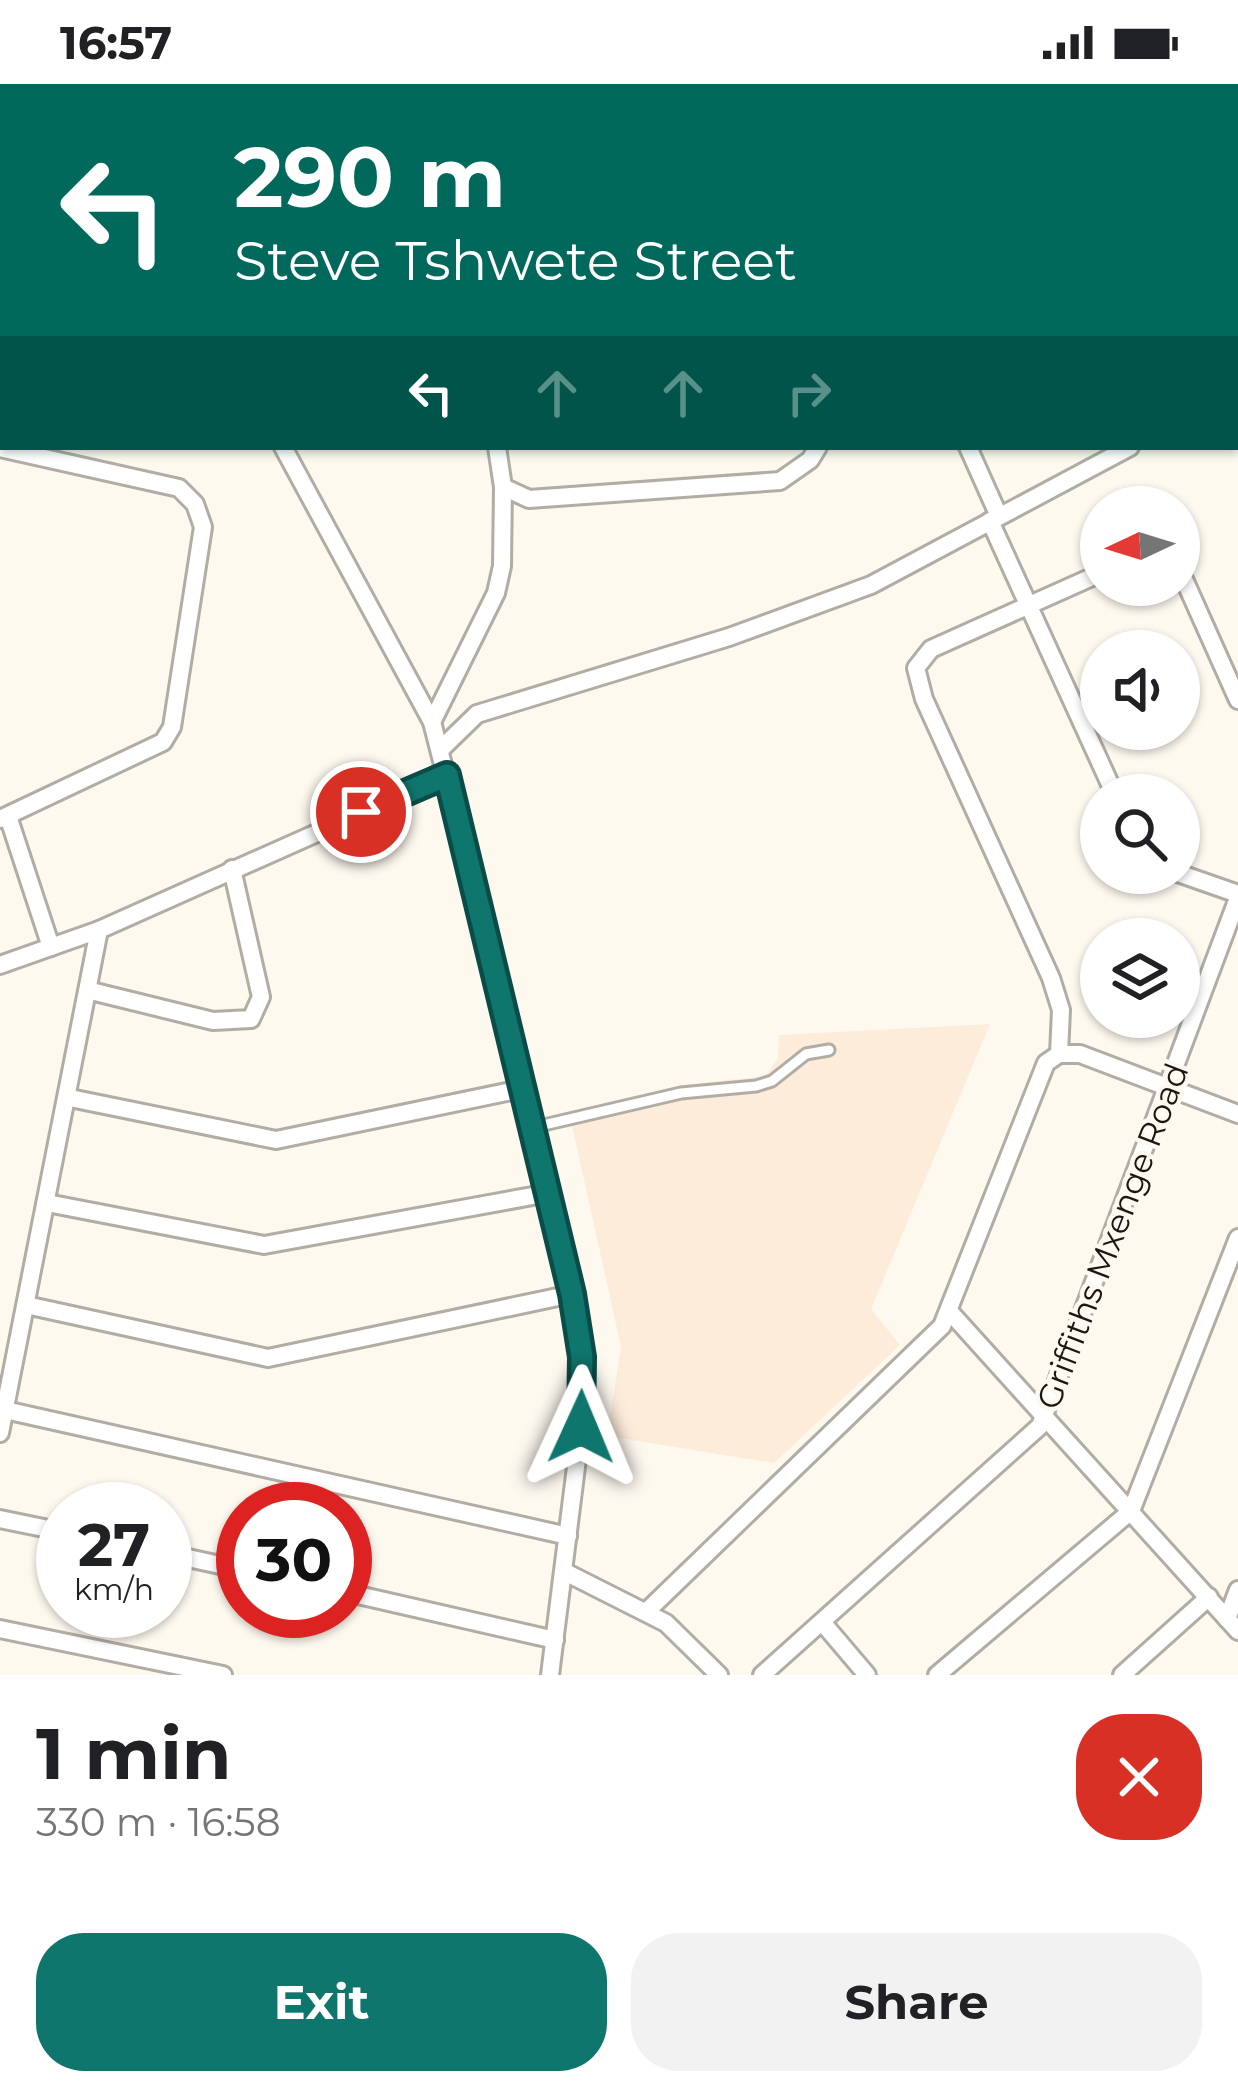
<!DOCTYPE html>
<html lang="en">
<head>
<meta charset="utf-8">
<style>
	:root { --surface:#fff; --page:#f2f2f2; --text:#202124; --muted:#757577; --accent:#0f766e }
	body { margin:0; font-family:Montserrat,sans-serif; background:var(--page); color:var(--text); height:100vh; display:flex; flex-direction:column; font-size:45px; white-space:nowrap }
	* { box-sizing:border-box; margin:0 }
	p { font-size:39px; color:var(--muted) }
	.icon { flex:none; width:66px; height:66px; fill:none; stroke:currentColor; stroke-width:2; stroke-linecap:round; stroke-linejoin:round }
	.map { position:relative; height:1591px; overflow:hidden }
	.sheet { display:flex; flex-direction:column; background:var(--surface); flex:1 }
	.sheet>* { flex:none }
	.banner { position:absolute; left:0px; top:0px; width:1239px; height:366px; box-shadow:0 3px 9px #0004; background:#00695c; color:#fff; overflow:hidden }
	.needle { width:78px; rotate:266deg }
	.fabs { position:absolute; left:1080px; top:402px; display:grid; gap:24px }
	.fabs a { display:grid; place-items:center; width:120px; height:120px; border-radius:50%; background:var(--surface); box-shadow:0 3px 9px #0004; font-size:60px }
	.speed { position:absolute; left:36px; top:1398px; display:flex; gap:24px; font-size:60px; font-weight:700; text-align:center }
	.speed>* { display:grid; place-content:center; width:156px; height:156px; border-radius:50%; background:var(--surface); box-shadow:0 3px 9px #0004; line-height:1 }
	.speed small { font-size:30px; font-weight:400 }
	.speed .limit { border:18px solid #d22; background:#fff; color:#111 }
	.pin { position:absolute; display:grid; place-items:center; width:102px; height:102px; color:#fff; margin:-51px; border:6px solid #fff; border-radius:50%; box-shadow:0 3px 12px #0007 }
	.me { position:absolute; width:132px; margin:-66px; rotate:1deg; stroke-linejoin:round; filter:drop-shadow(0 0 9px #0008) }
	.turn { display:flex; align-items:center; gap:42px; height:252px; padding:0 36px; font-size:54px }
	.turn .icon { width:156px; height:156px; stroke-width:2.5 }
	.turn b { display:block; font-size:84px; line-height:102px }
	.lanes { display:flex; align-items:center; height:114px; padding:0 36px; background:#0003; justify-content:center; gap:60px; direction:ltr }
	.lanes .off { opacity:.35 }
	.round { display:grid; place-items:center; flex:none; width:126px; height:126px; border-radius:48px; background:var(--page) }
	.headline { display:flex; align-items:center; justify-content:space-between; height:204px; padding:0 36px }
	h1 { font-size:72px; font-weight:700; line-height:90px }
	.primary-button { display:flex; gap:24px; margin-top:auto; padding:24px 36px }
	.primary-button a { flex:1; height:138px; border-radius:48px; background:var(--accent); color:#fff; font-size:48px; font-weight:700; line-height:138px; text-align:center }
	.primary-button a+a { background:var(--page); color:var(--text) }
	.status { display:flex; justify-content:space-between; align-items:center; height:84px; padding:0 60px; background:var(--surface); direction:ltr }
	.status svg { height:33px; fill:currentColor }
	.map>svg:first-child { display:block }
	.education { fill:#feecdb }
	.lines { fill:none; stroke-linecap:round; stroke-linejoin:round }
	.service-casing { stroke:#b2ada4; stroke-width:15 }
	.minor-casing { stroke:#b2ada4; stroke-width:22 }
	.service { stroke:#fff; stroke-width:9 }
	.minor { stroke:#fff; stroke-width:16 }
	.route-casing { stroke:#0a4d48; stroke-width:30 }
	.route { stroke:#0f766e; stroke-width:21 }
	.labels { text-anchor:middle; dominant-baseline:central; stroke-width:9; stroke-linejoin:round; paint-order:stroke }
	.street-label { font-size:33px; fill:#191714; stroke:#fef9ef }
</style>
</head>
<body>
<div class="status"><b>16:57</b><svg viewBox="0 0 49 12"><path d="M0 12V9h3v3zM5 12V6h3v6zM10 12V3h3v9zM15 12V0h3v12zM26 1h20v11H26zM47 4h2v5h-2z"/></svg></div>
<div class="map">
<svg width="1238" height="1591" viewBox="0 0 1238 1591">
	<rect width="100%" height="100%" fill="#fef9ef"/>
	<polygon class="education" points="990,940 871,1225 900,1261 774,1379 607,1352 621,1263 569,1028 681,1001 766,992 778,974 779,951"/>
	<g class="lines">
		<defs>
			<polyline id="service" points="535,1043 681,1009 756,1002 772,997 806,970 829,966"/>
			<g id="minor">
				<polyline points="762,0 762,3"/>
				<polyline points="48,3 49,0"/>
				<polyline points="1081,3 1082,0"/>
				<polyline points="1236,11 1238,8"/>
				<polyline points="0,21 3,23"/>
				<polyline points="1236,283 1238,279"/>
				<polyline points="1236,307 1238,308"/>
				<polyline points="283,363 432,638 526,1004 572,1210 582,1273 581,1343 550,1591"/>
				<polyline points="497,363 503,403 529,415 780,397 810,376 818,363"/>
				<polyline points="968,363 998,430"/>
				<polyline points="0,364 179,404 195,420 203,443 172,643 163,658 0,735"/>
				<polyline points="990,437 1115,711"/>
				<polyline points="1179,484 1238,616"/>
				<polyline points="432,638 496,509 502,482 503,403"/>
				<polyline points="441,665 477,630 729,553 871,501 1130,363"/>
				<polyline points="8,732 51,863"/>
				<polyline points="1178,789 1238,810"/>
				<polyline points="0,881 99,846 447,691"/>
				<polyline points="91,907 213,937 251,935 261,913 232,785"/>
				<polyline points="1059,970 1061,926 1051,894 924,615 916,584 931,565 1101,489"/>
				<polyline points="1059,970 1080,970 1238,1030"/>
				<polyline points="70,1014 276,1056 526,1004"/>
				<polyline points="47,1119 264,1161 549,1109"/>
				<polyline points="26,1221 268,1274 572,1210"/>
				<polyline points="950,1228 1238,1547"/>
				<polyline points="5,1326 568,1452"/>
				<polyline points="0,1349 99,846"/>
				<polyline points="0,1435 63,1448"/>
				<polyline points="165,1469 243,1486"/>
				<polyline points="565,1488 666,1539 719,1591"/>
				<polyline points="345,1508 555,1556"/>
				<polyline points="647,1527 942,1242 1046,979 1059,970"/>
				<polyline points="1227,1535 1238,1506"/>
				<polyline points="822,1538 867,1591"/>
				<polyline points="0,1545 223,1591"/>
				<polyline points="762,1591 1040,1342 1238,814"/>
				<polyline points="937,1591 1131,1427 1238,1154"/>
				<polyline points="1122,1591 1209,1513"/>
			</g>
		</defs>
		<use href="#service" class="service-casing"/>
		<use href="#minor" class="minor-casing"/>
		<use href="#service" class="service"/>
		<use href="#minor" class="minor"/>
	</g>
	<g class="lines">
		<defs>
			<polyline id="route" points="361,728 447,691 572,1210 582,1273 581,1343"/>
		</defs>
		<use href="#route" class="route-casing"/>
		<use href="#route" class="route"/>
	</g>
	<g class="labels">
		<g class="street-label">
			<text transform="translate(1112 1152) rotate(-69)">Griffiths Mxenge Road</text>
		</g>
	</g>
</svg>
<div class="fabs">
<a><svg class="needle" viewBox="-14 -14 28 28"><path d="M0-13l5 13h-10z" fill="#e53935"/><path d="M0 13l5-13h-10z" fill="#757577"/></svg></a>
<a><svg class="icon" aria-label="sound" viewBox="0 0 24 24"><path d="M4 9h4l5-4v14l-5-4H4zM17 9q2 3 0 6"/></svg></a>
<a><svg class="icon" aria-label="search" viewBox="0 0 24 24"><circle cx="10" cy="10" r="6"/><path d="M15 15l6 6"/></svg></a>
<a><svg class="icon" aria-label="layers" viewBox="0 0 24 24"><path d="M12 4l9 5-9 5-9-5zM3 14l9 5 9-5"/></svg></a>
</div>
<div class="speed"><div>27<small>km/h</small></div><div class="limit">30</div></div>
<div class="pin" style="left:361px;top:728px;background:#d93025"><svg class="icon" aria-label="arrive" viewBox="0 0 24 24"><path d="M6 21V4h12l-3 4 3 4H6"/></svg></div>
<svg class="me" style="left:581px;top:1343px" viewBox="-20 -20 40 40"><path d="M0-17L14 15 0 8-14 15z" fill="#0f766e" stroke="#fff" stroke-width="4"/></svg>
<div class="banner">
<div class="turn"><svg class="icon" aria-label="left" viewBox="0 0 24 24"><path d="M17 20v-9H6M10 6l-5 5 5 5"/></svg><div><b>290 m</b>Steve Tshwete Street</div></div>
<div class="lanes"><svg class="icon" aria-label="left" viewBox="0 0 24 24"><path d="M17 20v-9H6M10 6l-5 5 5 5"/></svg><svg class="icon off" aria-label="ahead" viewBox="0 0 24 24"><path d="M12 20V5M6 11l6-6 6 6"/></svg><svg class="icon off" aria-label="ahead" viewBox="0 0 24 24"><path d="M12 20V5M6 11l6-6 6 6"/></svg><svg class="icon off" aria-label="right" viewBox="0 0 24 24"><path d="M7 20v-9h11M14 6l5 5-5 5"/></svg></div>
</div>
</div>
<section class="sheet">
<div class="headline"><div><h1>1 min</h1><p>330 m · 16:58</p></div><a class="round" style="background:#d93025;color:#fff"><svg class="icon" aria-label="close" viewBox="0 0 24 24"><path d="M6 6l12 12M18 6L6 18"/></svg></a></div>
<div class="primary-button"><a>Exit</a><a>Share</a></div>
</section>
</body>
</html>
